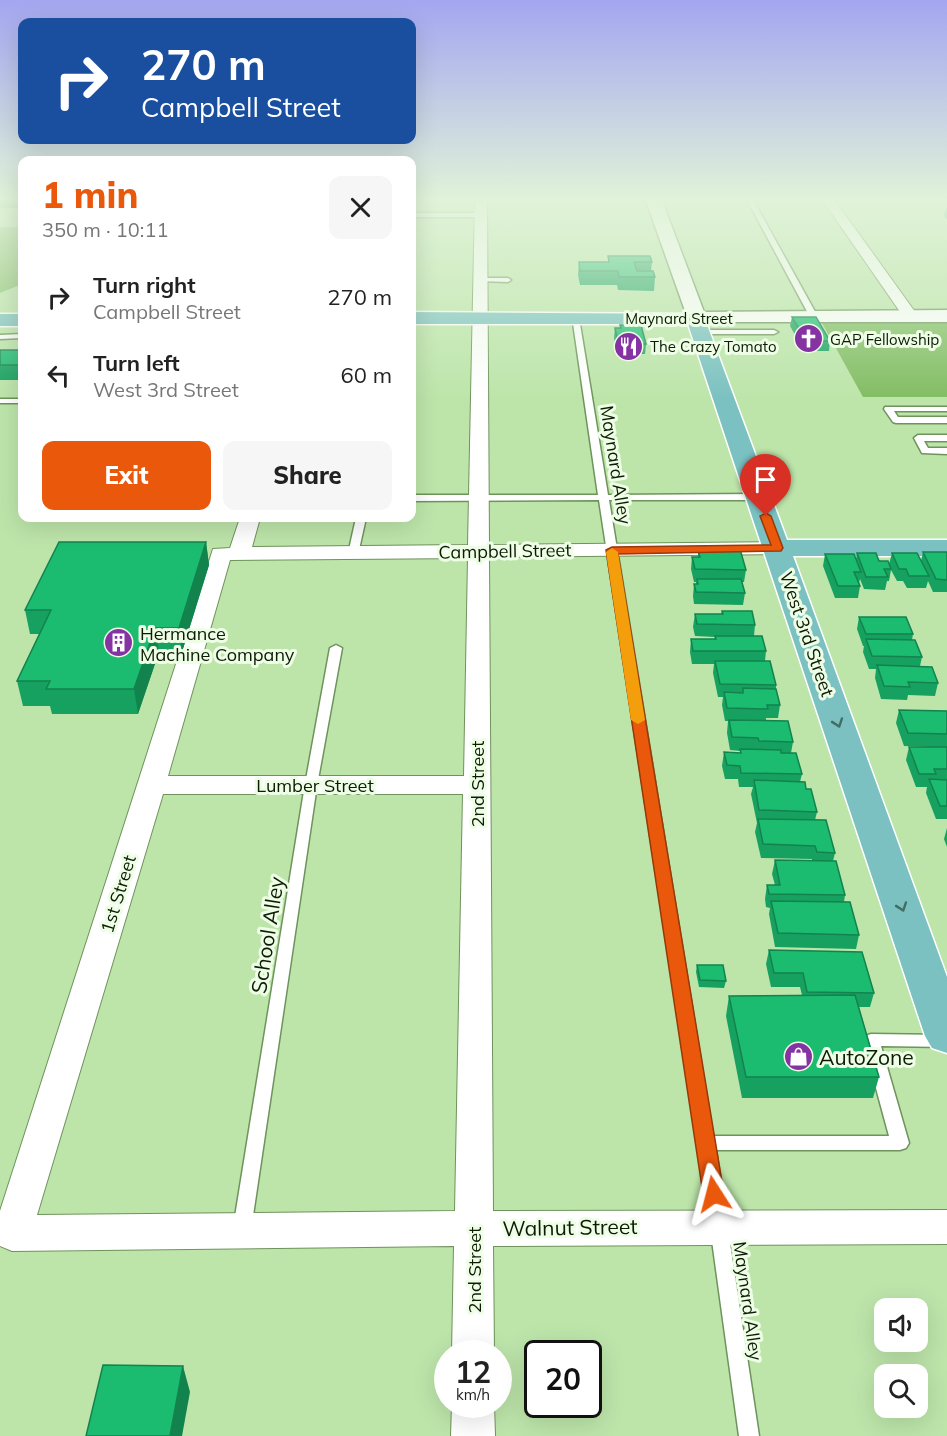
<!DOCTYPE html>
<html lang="en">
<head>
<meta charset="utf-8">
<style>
	:root { --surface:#fff; --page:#f6f6f6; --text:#222; --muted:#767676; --accent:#ea580c }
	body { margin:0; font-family:Mulish,sans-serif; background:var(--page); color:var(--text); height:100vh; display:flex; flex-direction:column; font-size:22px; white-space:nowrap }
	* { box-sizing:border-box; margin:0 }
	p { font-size:20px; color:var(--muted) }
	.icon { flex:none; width:33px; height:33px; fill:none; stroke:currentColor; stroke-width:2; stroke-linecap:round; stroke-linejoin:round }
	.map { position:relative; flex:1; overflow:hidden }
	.panel { position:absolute; left:18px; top:156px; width:398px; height:366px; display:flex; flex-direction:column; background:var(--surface); border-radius:12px; box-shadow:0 6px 24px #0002 }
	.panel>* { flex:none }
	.hud { position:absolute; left:18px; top:18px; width:398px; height:126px; border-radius:12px; box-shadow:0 6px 24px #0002; background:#1a4fa0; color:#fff; overflow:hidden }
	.fabs { position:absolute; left:874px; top:1298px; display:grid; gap:12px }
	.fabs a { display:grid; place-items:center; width:54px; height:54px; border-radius:12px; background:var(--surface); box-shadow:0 6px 24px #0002; font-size:30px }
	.speed { position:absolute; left:434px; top:1340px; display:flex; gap:12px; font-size:30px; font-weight:700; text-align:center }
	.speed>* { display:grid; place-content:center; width:78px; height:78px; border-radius:50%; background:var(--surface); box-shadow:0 6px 24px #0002; line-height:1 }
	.speed small { font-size:15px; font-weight:400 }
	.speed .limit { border:3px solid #111; border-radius:9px; background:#fff; color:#111 }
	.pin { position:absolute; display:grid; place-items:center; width:51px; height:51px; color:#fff; margin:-62px -26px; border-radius:50% 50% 50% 0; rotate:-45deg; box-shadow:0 0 6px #0007 }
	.pin .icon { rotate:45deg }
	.me { position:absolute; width:66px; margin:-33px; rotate:351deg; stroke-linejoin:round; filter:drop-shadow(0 0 4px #0008) }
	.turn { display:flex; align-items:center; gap:21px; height:126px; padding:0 24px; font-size:27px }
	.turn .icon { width:78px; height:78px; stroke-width:2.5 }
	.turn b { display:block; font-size:42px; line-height:51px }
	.round { display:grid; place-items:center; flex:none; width:63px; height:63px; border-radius:12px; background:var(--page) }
	.overview { display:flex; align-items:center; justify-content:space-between; height:102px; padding:0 24px }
	h1 { font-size:36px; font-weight:800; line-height:45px; color:var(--accent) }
	.primary-button { display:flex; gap:12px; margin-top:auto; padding:12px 24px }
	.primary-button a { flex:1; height:69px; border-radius:12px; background:var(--accent); color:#fff; font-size:24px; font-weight:800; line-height:69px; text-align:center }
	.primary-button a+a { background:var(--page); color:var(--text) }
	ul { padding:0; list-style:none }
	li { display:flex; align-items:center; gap:18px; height:78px; padding:0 24px }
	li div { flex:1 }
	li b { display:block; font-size:22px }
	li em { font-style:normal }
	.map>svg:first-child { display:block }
	.green { fill:#82bd63 }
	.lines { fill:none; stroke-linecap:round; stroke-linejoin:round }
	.lane-casing { stroke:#6e935c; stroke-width:3 }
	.street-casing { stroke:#6e935c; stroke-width:2 }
	.secondary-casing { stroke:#6e935c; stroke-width:3 }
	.primary-casing { stroke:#fff; stroke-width:3 }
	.lane { fill:#fff; fill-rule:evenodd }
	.street { fill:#fff; fill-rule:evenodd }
	.secondary { fill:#fff; fill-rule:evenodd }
	.primary { fill:#7bc1c2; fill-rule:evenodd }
	.wall { fill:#17a160 }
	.shaded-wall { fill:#13834e }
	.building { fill:#1bbb70; stroke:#13834e; stroke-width:1.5 }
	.oneway { stroke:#446e64 }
	.route { fill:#ea580c; stroke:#983908; stroke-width:1.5 }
	.slow { fill:#f59e0b }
	.labels { text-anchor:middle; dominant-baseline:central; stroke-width:6; stroke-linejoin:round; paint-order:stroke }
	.far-street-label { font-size:15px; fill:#0d1b05; stroke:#eefee6 }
	.far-poi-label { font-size:15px; fill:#0d1b05; stroke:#eefee6; text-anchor:start }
	.street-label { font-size:18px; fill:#0d1b05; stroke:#eefee6 }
	.poi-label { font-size:18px; fill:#0d1b05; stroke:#eefee6; text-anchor:start }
	.near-street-label { font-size:21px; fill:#0d1b05; stroke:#eefee6 }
	.near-poi-label { font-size:21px; fill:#0d1b05; stroke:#eefee6; text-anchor:start }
</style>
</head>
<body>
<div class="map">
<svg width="947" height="1436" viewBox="0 0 947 1436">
	<rect width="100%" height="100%" fill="#bde5aa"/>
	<g class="green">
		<polygon points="0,227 22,227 22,284 0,293"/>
		<polygon points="947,322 947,397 863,397 822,323"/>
	</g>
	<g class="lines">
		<defs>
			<g id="lane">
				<polygon points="746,198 752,198 818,317 817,319 810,317"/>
				<polygon points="411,213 481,213 484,215 481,217 411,217"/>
				<polygon points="480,278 508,278 511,280 508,282 478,281 478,279"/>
				<polygon points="572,316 579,318 608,495 759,494 764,497 759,500 609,500 713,1136 889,1136 863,1040 865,1036 871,1034 947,1035 947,1047 881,1046 909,1143 906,1148 900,1150 716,1150 759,1436 739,1436 710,1226 599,500 411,501 411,495 598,495"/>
				<polygon points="698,330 774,330 778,332 774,334 701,334 697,332"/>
				<polygon points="22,334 22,338 0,339 0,335"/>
				<rect x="0" y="399" width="22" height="4"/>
				<polygon points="885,407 947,407 947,411 894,411 898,417 947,417 947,423 896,423 893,422 884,409"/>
				<polygon points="918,435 947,435 947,441 924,441 928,448 947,448 947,454 922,453 914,438"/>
				<polygon points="356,518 366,518 358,554 353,557 348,554"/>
				<polygon points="336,645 342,648 317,785 251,1229 248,1235 242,1237 236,1235 233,1229 305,785 330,648"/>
			</g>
			<g id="street">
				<path d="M475,198H487L489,545L777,542L784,544L788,548L784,552L777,554L489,557L493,1211L947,1210V1244L493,1246L494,1353H452L454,1246L12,1251L0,1246V1211L213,549L230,548L240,518H260L252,547L468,545ZM468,558L464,776H168L230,560ZM163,794H463L455,1211L37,1215Z"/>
				<polygon points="821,198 833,198 918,316 915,319 905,319"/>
				<polygon points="452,1404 494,1404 495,1436 451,1436"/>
			</g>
			<polygon id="secondary" points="645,198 661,198 704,312 947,310 947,322 689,322"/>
			<g id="primary">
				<polygon points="411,312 703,314 787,540 947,540 947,556 793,556 947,977 947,1053 932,1048 925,1036 688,324 411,324"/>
				<rect x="0" y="314" width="22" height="12"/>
			</g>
		</defs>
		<use href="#lane" class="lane-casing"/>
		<use href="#street" class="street-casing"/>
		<use href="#secondary" class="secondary-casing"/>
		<use href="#primary" class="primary-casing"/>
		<use href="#lane" class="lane"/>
		<use href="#street" class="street"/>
		<use href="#secondary" class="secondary"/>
		<use href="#primary" class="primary"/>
	</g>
	<g class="wall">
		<rect x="0" y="198" width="22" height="10"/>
		<polygon points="946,208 947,208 947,219 944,216"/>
		<polygon points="608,256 652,262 651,271 655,277 654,291 618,290 617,285 580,285 578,275 579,262 608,262"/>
		<polygon points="792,317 830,341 829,351 804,351 790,326"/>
		<polygon points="620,325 646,344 645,354 617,354 614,338 615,328 620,328"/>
		<rect x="0" y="350" width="22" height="30"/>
		<polygon points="206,542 209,565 182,652 159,652 138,714 52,714 50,706 23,706 17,681 39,634 30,634 25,610"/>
		<polygon points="709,549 746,570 744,582 742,582 745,593 743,605 694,604 693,596 694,584 696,584 696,582 694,582 691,569 692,557 698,557 698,551 709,552"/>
		<polygon points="923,552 947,552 947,592 933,592 928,581 926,588 907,588 903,581 897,581 891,570 889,581 887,581 885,590 864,589 860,579 859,583 860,586 858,598 835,598 823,566 825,554 856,559 857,553 889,564 892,553 921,561"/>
		<polygon points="722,611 755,625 754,636 766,651 765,661 776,685 776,689 780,705 778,718 766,718 766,721 793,742 791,753 802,774 800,782 806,789 817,812 815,820 835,853 833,861 845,895 844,902 859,935 856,949 775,947 769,914 770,908 766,907 765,899 767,885 775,885 772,874 775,860 812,861 812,859 761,858 755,832 757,823 751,794 753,787 739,787 738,779 725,779 722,766 724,752 740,753 740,751 730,750 727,733 728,721 725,721 722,705 723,697 718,697 713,673 714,664 692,664 690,652 691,639 714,639 715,637 695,636 693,627 695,614 721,614"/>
		<polygon points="859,617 913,634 912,640 922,657 920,666 938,683 935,696 908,695 907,700 881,699 875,678 876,669 869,669 863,652 864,646 863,646 857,629"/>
		<polygon points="899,710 947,711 947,819 936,819 926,793 927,787 916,787 906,760 909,747 931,747 904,746 896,723"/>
		<polygon points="947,828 947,847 944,839"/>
		<polygon points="769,950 874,993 870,1007 859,1007 879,1077 873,1098 742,1098 726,1016 729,996 802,995 800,987 771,987 766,964"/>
		<polygon points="697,965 726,981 724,988 699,987 696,972"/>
	</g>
	<g class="shaded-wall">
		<polygon points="206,542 209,565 182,652 179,628"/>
		<polygon points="155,628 159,652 138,714 134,689"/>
		<polygon points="183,1366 190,1392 182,1436 170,1436"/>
	</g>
	<g class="building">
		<polygon points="608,256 650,256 652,262 634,262 637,271 653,271 655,277 619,277 618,271 580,271 579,262 609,262"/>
		<polygon points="792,317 816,317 830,341 806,341"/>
		<polygon points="620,325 641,325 646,344 618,344 615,328 621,328"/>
		<rect x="0" y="350" width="22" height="15"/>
		<polygon points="59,542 206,542 179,628 155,628 134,689 46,689 50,681 17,681 51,610 25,610"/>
		<polygon points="709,549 740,549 746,570 695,569 692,557 700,557 698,551 710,552"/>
		<polygon points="923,552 947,552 947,580 936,579"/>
		<polygon points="857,553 876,553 879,561 888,561 891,569 884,569 888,577 866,577"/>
		<polygon points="892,553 917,553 929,576 909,576 906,569 899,569"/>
		<polygon points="825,554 854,554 861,572 854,572 860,586 838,586"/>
		<polygon points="697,579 741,579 745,593 696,592 694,584 698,584"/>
		<polygon points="722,611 752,611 755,625 697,624 695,614 723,614"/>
		<polygon points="859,617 906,617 913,634 866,634"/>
		<polygon points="715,636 762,636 766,651 693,651 691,639 716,639"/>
		<polygon points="866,639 915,640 922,657 872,656"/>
		<polygon points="715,661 770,661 776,685 720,684"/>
		<polygon points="877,665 932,667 938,683 908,682 910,687 884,686"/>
		<polygon points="743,688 776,689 780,705 767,705 768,709 727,708 724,692 743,693"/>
		<polygon points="899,710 947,711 947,734 908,733"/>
		<polygon points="729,720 788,721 793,742 759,741 758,738 732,737"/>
		<polygon points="909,747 947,747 947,769 934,769 936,774 919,774"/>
		<polygon points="740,749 781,750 781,753 796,753 802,774 741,773 740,766 727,765 724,752 741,753"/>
		<polygon points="929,779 947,780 947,806 940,806"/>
		<polygon points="754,780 805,782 806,789 811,789 817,812 759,810"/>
		<polygon points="758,819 826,820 835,853 817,852 815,846 763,844"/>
		<polygon points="775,860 836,861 845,895 769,894 767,885 780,885"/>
		<polygon points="771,901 850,902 859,935 778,933"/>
		<polygon points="769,950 862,952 874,993 807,992 803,973 774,973"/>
		<polygon points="697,965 723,965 726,981 700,980"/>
		<polygon points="855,995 879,1077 746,1077 729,996"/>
		<polygon points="103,1365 183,1366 170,1436 86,1436"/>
	</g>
	<defs><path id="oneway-chevron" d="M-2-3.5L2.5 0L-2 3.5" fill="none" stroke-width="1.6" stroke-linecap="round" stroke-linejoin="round" transform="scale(1.5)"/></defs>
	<g class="oneway">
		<use href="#oneway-chevron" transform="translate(838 723) rotate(71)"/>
		<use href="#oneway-chevron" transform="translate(902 907) rotate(71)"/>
	</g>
	<linearGradient id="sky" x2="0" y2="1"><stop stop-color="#a4a6f0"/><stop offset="0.5" stop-color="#e1f3d9"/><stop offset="1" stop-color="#e1f3d9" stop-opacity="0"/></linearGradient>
	<rect width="947" height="399" fill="url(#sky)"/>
	<polygon class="route" points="766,513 771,516 783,548 781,551 618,554 724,1194 721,1200 714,1203 706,1200 703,1194 606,550 612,547 771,545 760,516"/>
	<polygon class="slow" points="612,548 618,552 645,720 638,724 631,720 606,552"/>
	<defs>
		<symbol id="church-disc" viewBox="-11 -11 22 22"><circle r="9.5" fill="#8533a2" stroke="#eefee6"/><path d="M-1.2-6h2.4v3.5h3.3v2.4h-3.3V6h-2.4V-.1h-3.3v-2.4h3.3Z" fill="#fff"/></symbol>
		<symbol id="restaurant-disc" viewBox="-11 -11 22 22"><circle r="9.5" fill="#8533a2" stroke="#eefee6"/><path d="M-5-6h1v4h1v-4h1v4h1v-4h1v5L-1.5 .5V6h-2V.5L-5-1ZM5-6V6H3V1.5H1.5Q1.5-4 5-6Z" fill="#fff"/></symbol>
		<symbol id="building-disc" viewBox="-11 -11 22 22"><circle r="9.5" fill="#8533a2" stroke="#eefee6"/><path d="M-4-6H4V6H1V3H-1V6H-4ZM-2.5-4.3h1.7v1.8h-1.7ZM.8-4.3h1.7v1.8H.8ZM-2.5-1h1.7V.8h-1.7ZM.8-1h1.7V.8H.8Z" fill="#fff"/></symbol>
		<symbol id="shop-disc" viewBox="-11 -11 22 22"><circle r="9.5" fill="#8533a2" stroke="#eefee6"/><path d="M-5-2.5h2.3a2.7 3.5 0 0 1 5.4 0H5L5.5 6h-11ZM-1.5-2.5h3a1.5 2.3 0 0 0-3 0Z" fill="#fff"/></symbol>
	</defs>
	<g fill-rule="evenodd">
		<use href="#church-disc" x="792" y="322" width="33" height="33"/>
		<use href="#restaurant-disc" x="612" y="330" width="33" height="33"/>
		<use href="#building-disc" x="102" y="626" width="33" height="33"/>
		<use href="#shop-disc" x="782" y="1040" width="33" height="33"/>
	</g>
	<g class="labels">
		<g class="far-street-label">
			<text x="679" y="318">Maynard Street</text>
		</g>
		<g class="far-poi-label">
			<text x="830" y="339">GAP Fellowship</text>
			<text x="650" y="346">The Crazy Tomato</text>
		</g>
		<g class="street-label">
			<text transform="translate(616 465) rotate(81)">Maynard Alley</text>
			<text transform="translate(505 551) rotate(-1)">Campbell Street</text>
			<text transform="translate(807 634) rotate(71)">West 3rd Street</text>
			<text transform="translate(477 784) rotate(-90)">2nd Street</text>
			<text x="315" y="785">Lumber Street</text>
			<text transform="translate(118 894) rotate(-73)">1st Street</text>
			<text transform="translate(474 1270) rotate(-90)">2nd Street</text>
			<text transform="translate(748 1301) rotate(82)">Maynard Alley</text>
		</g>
		<g class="poi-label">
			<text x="140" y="633">Hermance<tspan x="140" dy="21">Machine Company</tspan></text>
		</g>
		<g class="near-street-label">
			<text transform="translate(267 935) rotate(-81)">School Alley</text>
			<text transform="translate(570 1227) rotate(-1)">Walnut Street</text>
		</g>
		<g class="near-poi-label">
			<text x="819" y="1057">AutoZone</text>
		</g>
	</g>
</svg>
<div class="fabs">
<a><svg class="icon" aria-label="sound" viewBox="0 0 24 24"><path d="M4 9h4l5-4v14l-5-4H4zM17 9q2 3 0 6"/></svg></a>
<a><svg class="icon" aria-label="search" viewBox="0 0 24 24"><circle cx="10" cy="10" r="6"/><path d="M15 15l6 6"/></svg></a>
</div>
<div class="speed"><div>12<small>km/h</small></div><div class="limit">20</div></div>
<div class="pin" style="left:766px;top:516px;background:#d93025"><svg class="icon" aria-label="arrive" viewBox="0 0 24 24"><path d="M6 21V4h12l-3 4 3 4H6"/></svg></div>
<svg class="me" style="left:714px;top:1194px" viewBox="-20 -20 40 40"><path d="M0-17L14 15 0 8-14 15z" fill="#ea580c" stroke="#fff" stroke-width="4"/></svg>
<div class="hud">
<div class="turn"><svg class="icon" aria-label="right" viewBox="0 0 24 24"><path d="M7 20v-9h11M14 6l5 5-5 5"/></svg><div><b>270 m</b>Campbell Street</div></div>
</div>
<section class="panel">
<div class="overview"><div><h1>1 min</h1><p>350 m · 10:11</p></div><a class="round"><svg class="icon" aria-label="close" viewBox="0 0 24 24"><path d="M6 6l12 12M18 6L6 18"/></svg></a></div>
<ul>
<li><svg class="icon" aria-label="right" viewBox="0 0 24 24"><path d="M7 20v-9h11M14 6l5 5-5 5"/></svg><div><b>Turn right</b><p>Campbell Street</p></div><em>270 m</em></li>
<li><svg class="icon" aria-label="left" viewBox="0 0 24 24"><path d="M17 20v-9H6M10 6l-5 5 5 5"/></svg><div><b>Turn left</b><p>West 3rd Street</p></div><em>60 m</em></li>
</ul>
<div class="primary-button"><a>Exit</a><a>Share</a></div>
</section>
</div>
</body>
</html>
